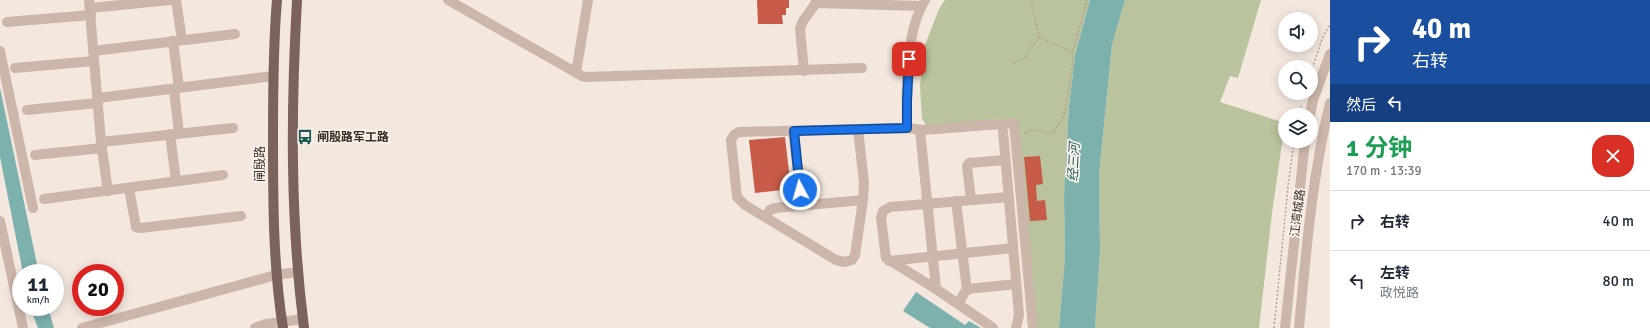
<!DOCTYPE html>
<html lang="zh">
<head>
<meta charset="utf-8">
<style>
	:root { --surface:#fff; --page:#f6f6f7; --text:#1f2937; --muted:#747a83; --line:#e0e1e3 }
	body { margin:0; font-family:Signika,"Noto Sans SC",sans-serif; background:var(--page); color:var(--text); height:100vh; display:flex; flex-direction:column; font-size:15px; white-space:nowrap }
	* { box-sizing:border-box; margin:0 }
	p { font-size:13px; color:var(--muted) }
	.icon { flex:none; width:22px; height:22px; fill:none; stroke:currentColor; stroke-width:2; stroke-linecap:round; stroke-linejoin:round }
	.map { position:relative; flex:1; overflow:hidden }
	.details { display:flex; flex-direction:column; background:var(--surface); width:320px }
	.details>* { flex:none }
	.banner { background:#1a4fa0; color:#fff; overflow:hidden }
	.tools { position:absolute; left:1278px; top:12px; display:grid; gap:8px }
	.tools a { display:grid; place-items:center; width:40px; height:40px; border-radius:50%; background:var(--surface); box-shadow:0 2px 10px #0003; font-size:20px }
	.speed { position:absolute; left:12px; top:264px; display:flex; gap:8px; font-size:20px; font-weight:700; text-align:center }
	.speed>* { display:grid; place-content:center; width:52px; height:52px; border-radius:50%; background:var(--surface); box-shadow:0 2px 10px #0003; line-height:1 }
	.speed small { font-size:10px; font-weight:400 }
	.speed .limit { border:6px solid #d22; background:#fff; color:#111 }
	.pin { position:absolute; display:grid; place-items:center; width:34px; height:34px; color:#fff; margin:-17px; border-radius:8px; box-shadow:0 2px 6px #0006 }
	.me { position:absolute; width:44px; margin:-22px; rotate:354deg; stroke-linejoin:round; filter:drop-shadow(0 0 3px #0008) }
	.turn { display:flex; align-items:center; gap:14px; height:84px; padding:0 16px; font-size:18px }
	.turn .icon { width:52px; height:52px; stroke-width:2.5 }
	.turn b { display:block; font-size:28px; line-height:34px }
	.then { display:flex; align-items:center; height:38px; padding:0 16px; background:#0003; gap:8px; font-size:15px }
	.round { display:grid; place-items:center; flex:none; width:42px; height:42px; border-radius:16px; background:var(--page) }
	.headline { display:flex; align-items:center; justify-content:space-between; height:68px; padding:0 16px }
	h1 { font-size:24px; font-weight:700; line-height:30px; color:#1e9e55 }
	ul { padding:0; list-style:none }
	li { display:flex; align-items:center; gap:12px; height:60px; padding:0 16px; border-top:1px solid var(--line) }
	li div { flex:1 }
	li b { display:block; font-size:15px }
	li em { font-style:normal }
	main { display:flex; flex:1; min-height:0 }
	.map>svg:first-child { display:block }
	.green { fill:#b9c39d }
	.water { fill:#7cb1ae }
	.building { fill:#c85b47 }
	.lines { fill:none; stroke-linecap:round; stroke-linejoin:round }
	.path { stroke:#b7a093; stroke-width:1.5; stroke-dasharray:2 2; stroke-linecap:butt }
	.minor { stroke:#ccb6a9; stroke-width:10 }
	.major { stroke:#7b625a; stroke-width:10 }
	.route-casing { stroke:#114b97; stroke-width:10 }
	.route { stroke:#1a73e8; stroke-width:7 }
	.labels { text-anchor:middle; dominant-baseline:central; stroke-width:3.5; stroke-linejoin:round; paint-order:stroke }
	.poi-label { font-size:12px; font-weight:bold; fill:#392d29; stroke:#faf2ea; text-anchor:start }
	.street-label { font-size:12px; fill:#392d29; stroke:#faf2ea }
	.water-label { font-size:13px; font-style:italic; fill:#1d5b5a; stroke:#faf2ea }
</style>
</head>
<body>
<main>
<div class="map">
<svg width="1330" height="328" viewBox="0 0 1330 328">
	<rect width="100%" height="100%" fill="#f3e7de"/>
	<g class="green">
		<polygon points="945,0 1090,0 1075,55 1069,106 1064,194 1065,257 1059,328 1037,328 1015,118 927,126 922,119 920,86 925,45 939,9"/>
		<polygon points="1125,0 1261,0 1238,78 1230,76 1220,102 1285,123 1272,213 1259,328 1095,328 1100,251 1099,174 1112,45"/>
	</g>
	<g class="water">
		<polygon points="1090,0 1125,0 1112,45 1099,174 1100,251 1095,328 1059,328 1065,257 1064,194 1069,106 1075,55"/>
		<polygon points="0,88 38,269 39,273 23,273 0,157"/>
		<polygon points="916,292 965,325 969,321 981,328 930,328 903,311"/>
		<polygon points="30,307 48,307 54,328 38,328"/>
	</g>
	<g class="building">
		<polygon points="757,0 789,0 789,8 786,8 786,15 782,15 783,24 758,24"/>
		<polygon points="785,137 791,189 755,193 749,140"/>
		<polygon points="1040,156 1043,184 1036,185 1037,201 1045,200 1047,220 1030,221 1024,157"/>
	</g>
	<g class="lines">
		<g class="path">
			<polyline points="1039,37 1072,52"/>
			<polyline points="1014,63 1024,58 1039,37 1031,0"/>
			<polyline points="1311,72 1322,39 1330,24"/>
			<polyline points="1299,115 1301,106"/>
			<polyline points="1024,133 1032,130 1053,133 1064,116 1073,64 1072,52 1074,48 1087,0"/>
			<polyline points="1274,328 1288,187 1294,141"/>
		</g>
		<g class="minor">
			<polyline points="89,0 101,142 108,191"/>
			<polyline points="176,0 182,40"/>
			<polyline points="448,0 582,76 585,77 862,68"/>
			<polyline points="816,3 921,6"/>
			<polyline points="91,8 170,0"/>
			<polyline points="7,22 91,15"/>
			<polyline points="173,41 179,88"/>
			<polyline points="0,51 33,208"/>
			<polyline points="93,51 235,34"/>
			<polyline points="15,68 94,61"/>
			<polyline points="804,71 800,29 803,21 816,3 816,0"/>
			<polyline points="576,73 588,0"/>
			<polyline points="174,89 179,134"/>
			<polyline points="98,98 273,76"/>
			<polyline points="27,110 98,103"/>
			<polyline points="1310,115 1313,100 1330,54"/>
			<path d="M907,128C906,91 905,33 925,0"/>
			<polyline points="858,129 864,183 863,200 855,255 852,260 845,262 836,260 745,205 737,197 731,140 734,135 739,132 858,129 907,128 923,130 1014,123 1033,328"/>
			<polyline points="920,130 936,289"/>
			<polyline points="793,131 802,205"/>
			<polyline points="1003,131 1019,315 1016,328"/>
			<polyline points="170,134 176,181"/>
			<polyline points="101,142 233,128"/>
			<polyline points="35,155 102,148"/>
			<polyline points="129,188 136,227 141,228 241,216"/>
			<polyline points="44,199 223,175"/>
			<polyline points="971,200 967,166 969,163 1005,160"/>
			<polyline points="956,201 967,290"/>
			<polyline points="765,217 770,210 775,208 863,200"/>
			<polyline points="0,221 23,328"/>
			<polyline points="889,261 1013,248"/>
			<polyline points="958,304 965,292 968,289 1016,284"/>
			<polyline points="82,328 276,275 298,272"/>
			<polyline points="255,328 266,324 303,319"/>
			<polyline points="993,328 936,289 886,258 881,218 883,211 890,207 1009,197"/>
			<polyline points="1285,328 1305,141"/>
			<path d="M1299,328C1306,252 1312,177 1330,103"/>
		</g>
		<g class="major">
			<path d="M277,0C273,46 273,91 273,137C273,201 273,265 283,328"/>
			<path d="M297,0C291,109 290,219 304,328"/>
		</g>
	</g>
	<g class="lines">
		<defs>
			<polyline id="route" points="800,190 794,131 907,128 907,101 909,59"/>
		</defs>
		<use href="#route" class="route-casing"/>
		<use href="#route" class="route"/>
	</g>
	<defs>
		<symbol id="bus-bare" viewBox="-9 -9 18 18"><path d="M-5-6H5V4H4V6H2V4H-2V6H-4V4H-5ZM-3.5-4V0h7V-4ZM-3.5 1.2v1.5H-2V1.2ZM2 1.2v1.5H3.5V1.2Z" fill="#1d5b5a" stroke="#faf2ea" stroke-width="2.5" paint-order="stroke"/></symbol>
	</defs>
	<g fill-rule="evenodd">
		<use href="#bus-bare" x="294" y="126" width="22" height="22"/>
	</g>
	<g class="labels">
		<g class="poi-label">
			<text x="317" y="137">闸殷路军工路</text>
		</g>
		<g class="street-label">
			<text transform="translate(260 164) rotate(-90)">闸殷路</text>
			<text transform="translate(1298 213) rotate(-83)">江湾城路</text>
		</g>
		<g class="water-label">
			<text transform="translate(1074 162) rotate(-87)">经三河</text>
		</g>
	</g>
</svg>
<div class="tools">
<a><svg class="icon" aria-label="sound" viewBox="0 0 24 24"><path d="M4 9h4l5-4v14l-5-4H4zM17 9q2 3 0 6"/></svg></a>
<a><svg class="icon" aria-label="search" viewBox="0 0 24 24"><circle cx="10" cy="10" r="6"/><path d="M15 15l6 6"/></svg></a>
<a><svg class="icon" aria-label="layers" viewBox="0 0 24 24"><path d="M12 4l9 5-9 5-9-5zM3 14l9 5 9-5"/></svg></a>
</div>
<div class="speed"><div>11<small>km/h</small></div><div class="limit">20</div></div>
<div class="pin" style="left:909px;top:59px;background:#d93025"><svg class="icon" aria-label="arrive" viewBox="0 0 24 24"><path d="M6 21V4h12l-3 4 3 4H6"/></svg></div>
<svg class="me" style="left:800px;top:190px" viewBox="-20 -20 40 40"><circle r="17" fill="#1a73e8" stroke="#fff" stroke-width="3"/><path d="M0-11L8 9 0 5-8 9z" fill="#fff"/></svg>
</div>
<section class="details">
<div class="banner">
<div class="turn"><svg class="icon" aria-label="right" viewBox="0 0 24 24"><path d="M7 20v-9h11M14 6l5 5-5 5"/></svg><div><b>40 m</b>右转</div></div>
<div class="then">然后<svg class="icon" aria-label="left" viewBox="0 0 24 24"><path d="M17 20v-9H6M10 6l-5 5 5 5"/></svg></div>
</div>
<div class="headline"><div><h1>1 分钟</h1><p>170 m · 13:39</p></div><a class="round" style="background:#d93025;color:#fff"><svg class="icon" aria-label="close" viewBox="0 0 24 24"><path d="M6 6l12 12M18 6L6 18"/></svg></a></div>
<ul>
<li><svg class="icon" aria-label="right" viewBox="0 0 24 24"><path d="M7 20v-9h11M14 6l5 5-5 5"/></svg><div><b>右转</b></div><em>40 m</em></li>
<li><svg class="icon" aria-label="left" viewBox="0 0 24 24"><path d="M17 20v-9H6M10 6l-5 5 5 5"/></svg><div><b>左转</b><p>政悦路</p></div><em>80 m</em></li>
</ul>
</section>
</main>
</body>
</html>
